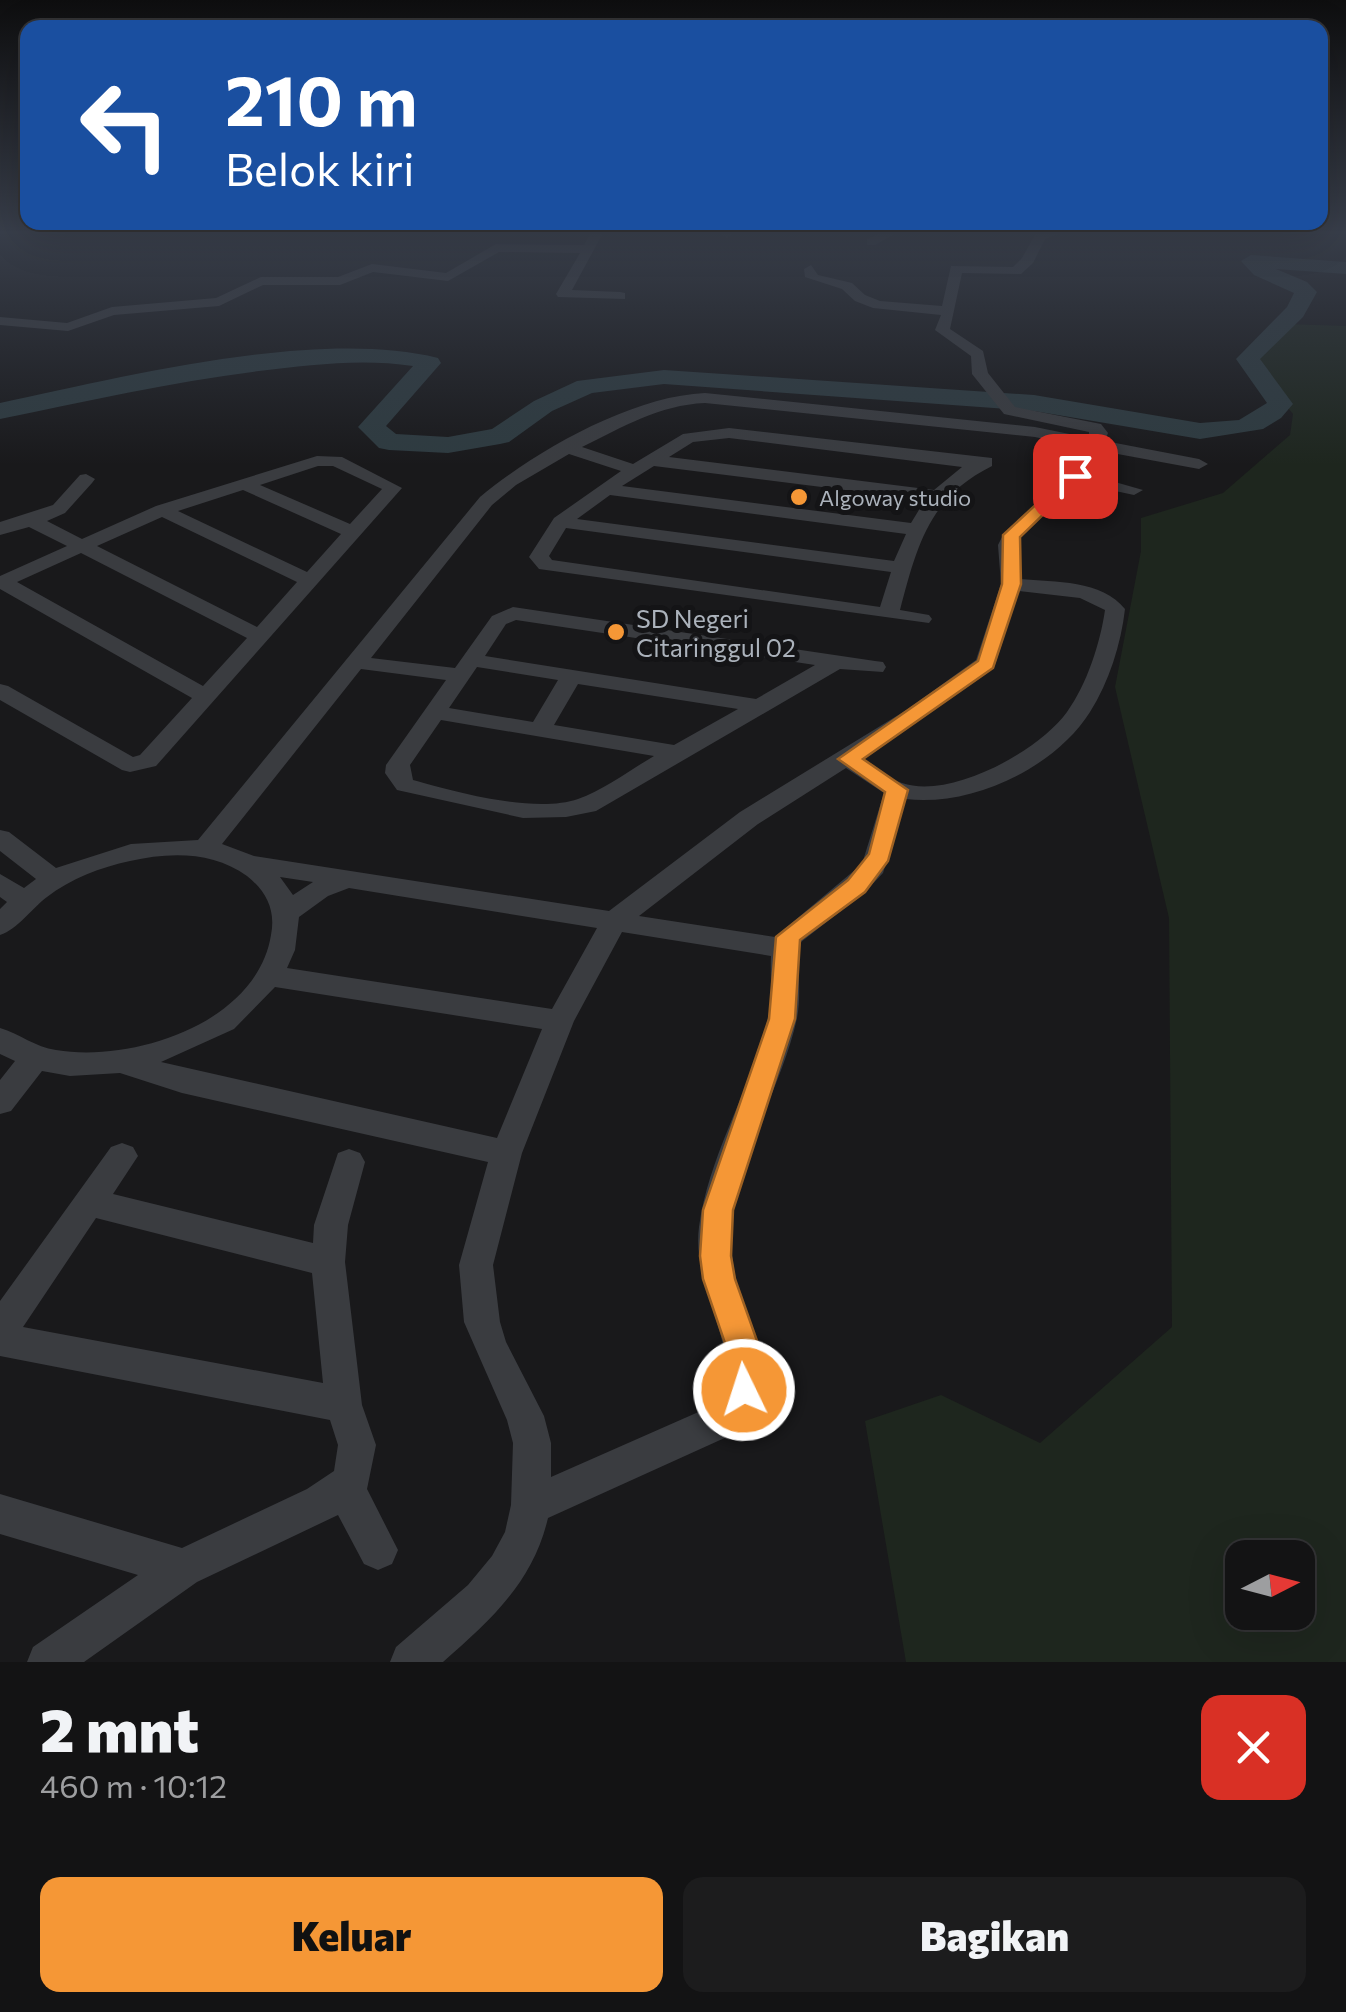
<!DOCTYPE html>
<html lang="id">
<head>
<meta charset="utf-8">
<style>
	:root { --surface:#131314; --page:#1c1c1d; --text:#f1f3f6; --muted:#9d9ea0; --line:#323234; --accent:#f59736 }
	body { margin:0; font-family:Commissioner,sans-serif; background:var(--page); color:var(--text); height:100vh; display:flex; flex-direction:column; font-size:38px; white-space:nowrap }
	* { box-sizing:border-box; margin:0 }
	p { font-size:32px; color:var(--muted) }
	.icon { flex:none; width:55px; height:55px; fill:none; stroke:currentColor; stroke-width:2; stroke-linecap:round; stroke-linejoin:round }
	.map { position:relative; height:1662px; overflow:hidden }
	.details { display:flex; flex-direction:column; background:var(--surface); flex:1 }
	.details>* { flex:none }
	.hud { position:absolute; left:20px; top:20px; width:1308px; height:210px; border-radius:20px; box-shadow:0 10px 40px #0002,0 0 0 2px var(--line); background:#1a4fa0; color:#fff; overflow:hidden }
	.needle { width:65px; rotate:84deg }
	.tools { position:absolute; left:1225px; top:1540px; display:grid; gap:20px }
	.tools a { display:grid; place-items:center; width:90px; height:90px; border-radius:20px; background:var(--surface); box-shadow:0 10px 40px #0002,0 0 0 2px var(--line); font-size:50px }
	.pin { position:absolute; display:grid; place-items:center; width:85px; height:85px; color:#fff; margin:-42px; border-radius:20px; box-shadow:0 5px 15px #0006 }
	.me { position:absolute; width:110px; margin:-55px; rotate:356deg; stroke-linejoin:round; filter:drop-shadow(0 0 8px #0008) }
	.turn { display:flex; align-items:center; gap:35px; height:210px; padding:0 40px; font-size:45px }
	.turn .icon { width:130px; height:130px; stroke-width:2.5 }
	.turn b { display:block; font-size:70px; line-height:85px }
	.round { display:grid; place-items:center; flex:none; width:105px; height:105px; border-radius:20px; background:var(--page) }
	.head { display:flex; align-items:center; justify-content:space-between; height:170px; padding:0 40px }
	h1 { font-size:60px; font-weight:800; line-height:75px }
	.button { display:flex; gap:20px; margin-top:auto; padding:20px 40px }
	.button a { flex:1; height:115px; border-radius:20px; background:var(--accent); color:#111; font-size:40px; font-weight:800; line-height:115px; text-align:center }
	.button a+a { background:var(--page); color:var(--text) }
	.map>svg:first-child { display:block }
	.green { fill:#1e261e; fill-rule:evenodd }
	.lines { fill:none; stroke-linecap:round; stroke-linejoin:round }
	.river { fill:#2e3b40; fill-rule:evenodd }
	.minor { fill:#3a3c40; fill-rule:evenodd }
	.route { fill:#f59736; stroke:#9f6223; stroke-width:2.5 }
	.poi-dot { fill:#f59736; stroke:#141416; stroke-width:4 }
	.labels { text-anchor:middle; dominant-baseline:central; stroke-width:10; stroke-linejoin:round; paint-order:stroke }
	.far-poi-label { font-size:22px; fill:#abb2bb; stroke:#141416; text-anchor:start }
	.poi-label { font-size:25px; fill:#abb2bb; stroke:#141416; text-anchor:start }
</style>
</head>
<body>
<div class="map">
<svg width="1346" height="1662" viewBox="0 0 1346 1662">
	<rect width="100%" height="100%" fill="#19191b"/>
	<path class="green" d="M1285,324L1346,326V1662H906L865,1421L941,1395L1040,1443L1172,1327L1169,918L1115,687L1141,551V518L1223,493L1290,435L1293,414L1248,359L1257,346ZM1242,1558H1298V1612H1242Z"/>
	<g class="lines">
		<path class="river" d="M1251,255L1346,262V274L1276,269L1307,282L1317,292L1303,317L1260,359L1293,404L1281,418L1263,429L1200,439L1034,411L664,384L592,393L552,411L509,442L500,444L448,453L389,450L379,448L358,427L413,366C361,358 310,365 259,371C172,382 86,401 0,419V403C124,377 316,328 438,358L441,363L386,426L396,434L448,437L492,429L534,401L577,381L664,370L1034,395L1200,423L1239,420L1267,403L1236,359L1287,307L1294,293L1254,275L1241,261Z"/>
		<g class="minor">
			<polygon points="591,233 603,233 572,290 620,292 625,293 625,299 558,297 556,294 580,253 499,252 448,281 373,272 340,285 263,285 219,306 114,315 68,331 0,325 0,317 67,323 112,307 216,298 261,277 338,277 372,264 446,273 496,244 584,245"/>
			<polygon points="734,233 727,238 721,234 722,233"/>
			<polygon points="881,233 896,233 875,245 867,245 867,239"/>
			<path d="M1036,233H1061L1045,239L1033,263L1021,274L962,273L950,329L983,351L988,373L1015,407L1101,424L1108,433L1105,441L1199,459L1208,464L1199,469L1085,448L1093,457L1087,474L1143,490L1134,495L1078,483L1021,537L1018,545L1020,579C1055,582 1102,580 1125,609C1121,644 1109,682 1090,712C1055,768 971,807 906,799L883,873L865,892L801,942C796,967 802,993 797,1018C780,1096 726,1171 732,1253C737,1328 799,1367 729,1436L548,1518C533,1582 491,1620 443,1662H390L396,1647L468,1585L492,1556L505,1532L511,1505L513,1443L507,1420L464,1322L459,1265L488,1162L182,1093L120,1073L70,1076L42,1071L11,1111L0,1114V1080L15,1061L0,1054V1028C20,1034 35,1047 56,1050C133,1063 257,1023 271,935C276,910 266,891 247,876C213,851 169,852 130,861C101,867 70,879 47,897C31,909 18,929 0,935V909L7,902L0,897V874L24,888L36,879L0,851V830L9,832L56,868L131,844L198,840L480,497C535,451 632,396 705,393L1035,427L1089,438V432L1004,414L972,374L971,356L935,330L941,315L873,308L855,301L842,289L805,277L804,269L811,265L818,275L852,283L865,295L880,301L942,306L951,266L1013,267L1022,258ZM705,403L1035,437L1061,443L1075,458L1074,468L1003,535L998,545L1001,584L976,660L908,709L740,812L609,911L254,856L222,844L361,669L446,680L386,765L385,773L397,790L523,818L566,817L596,811L840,669L883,672L886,667L883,662L875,661L513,607L492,616L455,668L371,658L492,505L516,485L569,454L621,471L554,518L529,557L539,569L929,623L932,619L929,615L900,610C917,546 929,497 992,466V458L729,428L683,434L633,464L582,447C623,427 659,405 705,403ZM729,438L962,467L934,490L669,457L693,442ZM654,466L925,500L911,523L622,486ZM610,495L906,534L894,561L577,519ZM566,528L891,572L880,607L552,560L549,556ZM1019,591L1080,598L1105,610C1100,644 1087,684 1067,712C1039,751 950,800 902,783C887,778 874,766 862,758L994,668ZM516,620L815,665L756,699L485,656L506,624ZM477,667L558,680L533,722L449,708ZM578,684L738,709L674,745L554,725ZM441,720L654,756C630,770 604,790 578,799C535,814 456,792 413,780L410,765ZM846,768L884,793L862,864L775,937L639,916L758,824ZM280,877L313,882L293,895ZM349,888L597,928L552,1009L287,968L295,950L299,917L328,896ZM622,932L771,956C770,976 773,997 768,1017C752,1089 709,1153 699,1227C692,1283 731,1329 726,1384L703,1410L551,1477V1443L544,1416L506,1342L500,1322L493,1265L522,1153L574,1021ZM275,987L542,1029L497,1138L161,1062L234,1029Z"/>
			<path d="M317,456L342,457L402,488L156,766L130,772L122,770L0,700V684L8,686L133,757L140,755L192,698L0,589V576L67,546L29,527L0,535V522L53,505L80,475L86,474L95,479L92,483L65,513L47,521L82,539L156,506ZM318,466H333L382,489L350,524L260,485ZM243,490L341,534L307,572L178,511ZM162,517L297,582L257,627L97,546ZM81,553L247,638L203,686L17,582Z"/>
			<path d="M122,1143L133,1147L138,1156L113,1194L313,1243L314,1225L338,1153L349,1149L360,1153L365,1162L348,1225L345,1262L362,1405L376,1445L367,1489L398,1550L392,1564L378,1570L364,1564L338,1515L197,1582L84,1662H27L33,1647L138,1575L0,1534V1494L182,1548L307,1489L334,1471L338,1445L330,1420L0,1356V1301L111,1147ZM96,1218L312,1273L323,1383L23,1327Z"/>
		</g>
	</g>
	<linearGradient id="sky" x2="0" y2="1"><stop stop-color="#0e0e0f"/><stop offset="0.5" stop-color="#383e4a"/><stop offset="1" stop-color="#383e4a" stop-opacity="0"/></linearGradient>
	<rect width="1346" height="465" fill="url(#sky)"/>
	<polygon class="route" points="1070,473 1083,476 1020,537 1021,584 993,668 863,759 908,790 888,861 865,892 800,940 795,1019 733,1210 731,1256 735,1279 761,1352 761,1390 756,1402 744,1406 733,1402 728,1390 728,1352 703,1279 700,1256 703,1210 769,1019 776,937 848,880 869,854 885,792 838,759 978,661 1002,584 1003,535"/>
	<g class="poi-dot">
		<circle cx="799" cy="497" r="10"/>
		<circle cx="616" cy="632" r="10"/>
	</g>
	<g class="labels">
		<g class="far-poi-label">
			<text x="819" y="497">Algoway studio</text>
		</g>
		<g class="poi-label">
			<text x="636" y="618">SD Negeri<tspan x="636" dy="29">Citaringgul 02</tspan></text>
		</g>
	</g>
</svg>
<div class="tools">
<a><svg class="needle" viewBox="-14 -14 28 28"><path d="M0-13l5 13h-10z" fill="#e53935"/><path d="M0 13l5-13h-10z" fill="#9d9ea0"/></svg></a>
</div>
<div class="pin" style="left:1075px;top:476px;background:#d93025"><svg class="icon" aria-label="arrive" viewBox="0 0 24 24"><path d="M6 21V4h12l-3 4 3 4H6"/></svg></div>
<svg class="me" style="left:744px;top:1390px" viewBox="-20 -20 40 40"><circle r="17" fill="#f59736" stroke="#fff" stroke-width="3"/><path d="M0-11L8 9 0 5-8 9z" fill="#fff"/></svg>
<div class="hud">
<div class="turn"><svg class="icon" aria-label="left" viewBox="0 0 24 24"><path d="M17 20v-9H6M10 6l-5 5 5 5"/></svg><div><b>210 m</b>Belok kiri</div></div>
</div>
</div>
<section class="details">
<div class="head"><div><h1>2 mnt</h1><p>460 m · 10:12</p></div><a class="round" style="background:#d93025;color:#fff"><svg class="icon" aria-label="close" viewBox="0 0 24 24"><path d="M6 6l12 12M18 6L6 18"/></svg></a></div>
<div class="button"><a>Keluar</a><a>Bagikan</a></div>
</section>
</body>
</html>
